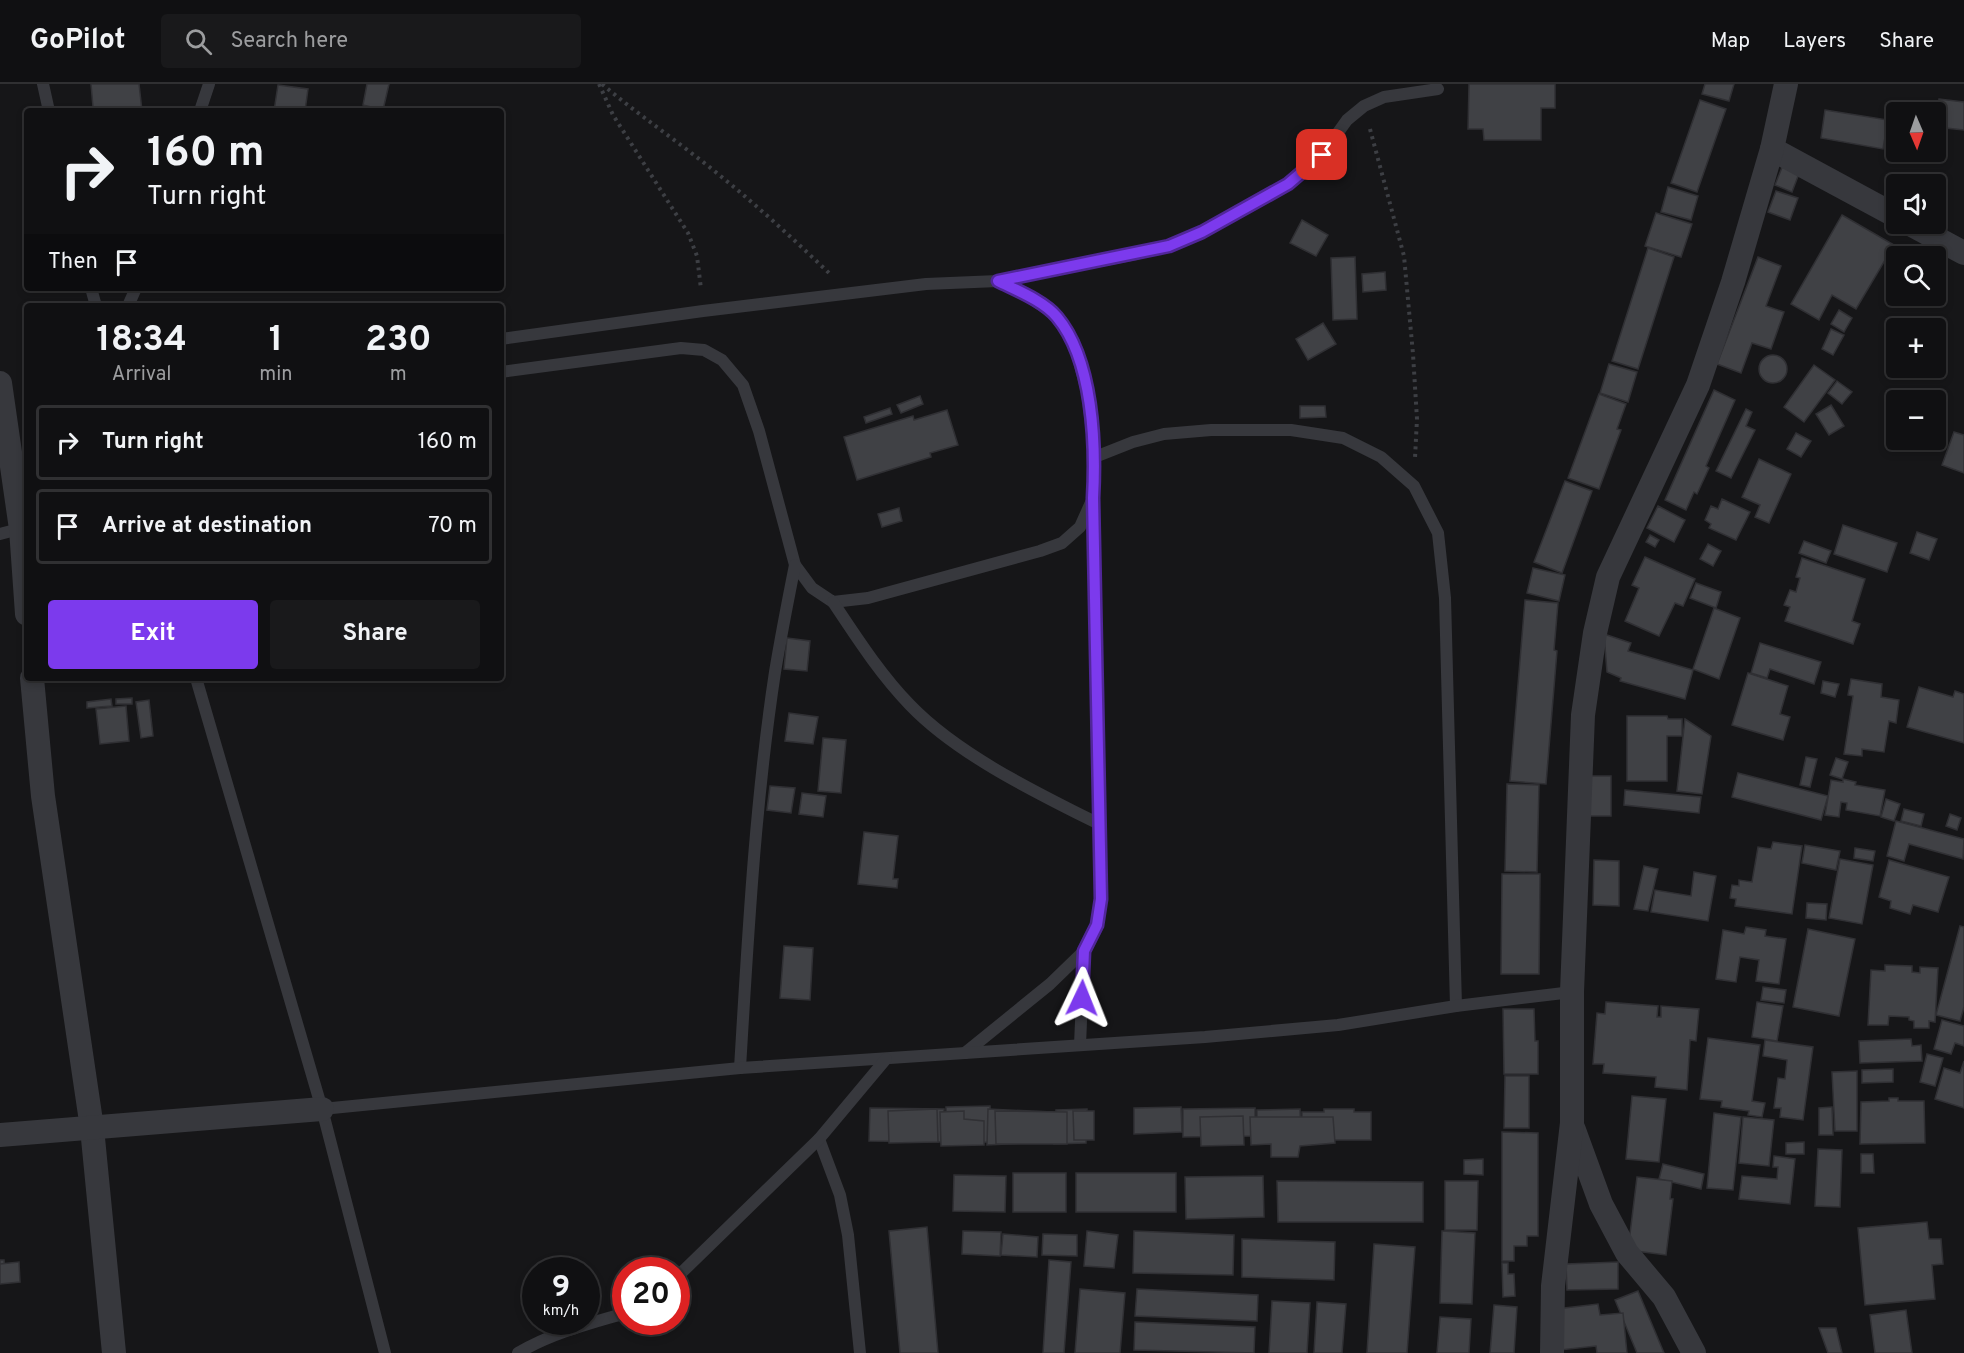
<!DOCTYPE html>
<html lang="en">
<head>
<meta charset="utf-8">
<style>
	:root { --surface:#101012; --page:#19191b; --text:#f1f3f6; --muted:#9c9d9f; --line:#303032; --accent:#7c3aed }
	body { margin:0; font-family:Overpass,sans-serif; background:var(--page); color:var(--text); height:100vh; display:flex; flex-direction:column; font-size:22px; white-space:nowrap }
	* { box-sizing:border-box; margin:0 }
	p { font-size:20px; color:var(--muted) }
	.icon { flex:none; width:33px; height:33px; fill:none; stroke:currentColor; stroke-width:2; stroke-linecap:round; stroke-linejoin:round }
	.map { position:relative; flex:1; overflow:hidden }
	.drawer { position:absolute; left:24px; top:219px; width:480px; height:378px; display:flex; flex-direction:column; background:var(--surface); border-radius:6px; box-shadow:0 3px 9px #0003,0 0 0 2px var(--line) }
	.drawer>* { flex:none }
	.banner { position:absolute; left:24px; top:24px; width:480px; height:183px; border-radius:6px; box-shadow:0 3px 9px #0003,0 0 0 2px var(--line); background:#101012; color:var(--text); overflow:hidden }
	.needle { width:39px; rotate:178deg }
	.fabs { position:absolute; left:1886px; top:18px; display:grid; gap:12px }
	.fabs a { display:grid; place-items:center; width:60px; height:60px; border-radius:6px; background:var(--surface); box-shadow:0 3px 9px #0003,0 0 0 2px var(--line); font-size:30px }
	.speed { position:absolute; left:522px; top:1173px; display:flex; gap:12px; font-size:30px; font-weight:700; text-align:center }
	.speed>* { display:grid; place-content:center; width:78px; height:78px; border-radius:50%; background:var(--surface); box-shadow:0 3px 9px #0003,0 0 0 2px var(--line); line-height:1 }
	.speed small { font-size:15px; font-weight:400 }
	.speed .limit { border:9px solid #d22; background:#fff; color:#111 }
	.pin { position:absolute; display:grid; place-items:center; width:51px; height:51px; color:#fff; margin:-26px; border-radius:12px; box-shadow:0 3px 9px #0006 }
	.me { position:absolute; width:66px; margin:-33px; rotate:2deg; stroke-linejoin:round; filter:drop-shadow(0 0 4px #0008) }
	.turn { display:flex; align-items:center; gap:21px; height:126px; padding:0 24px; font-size:27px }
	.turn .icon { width:78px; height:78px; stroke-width:2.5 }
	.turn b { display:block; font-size:42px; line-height:51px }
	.then { display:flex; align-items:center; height:57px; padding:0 24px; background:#0003; gap:12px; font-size:22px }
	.eta { display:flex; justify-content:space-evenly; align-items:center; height:102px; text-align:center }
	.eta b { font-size:36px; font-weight:700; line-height:42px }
	.cta { display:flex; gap:12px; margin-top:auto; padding:12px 24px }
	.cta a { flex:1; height:69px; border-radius:6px; background:var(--accent); color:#fff; font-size:24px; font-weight:700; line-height:69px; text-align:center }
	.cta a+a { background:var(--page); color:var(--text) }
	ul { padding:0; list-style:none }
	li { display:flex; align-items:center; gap:18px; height:75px; margin:0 12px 9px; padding:0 12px; border:3px solid var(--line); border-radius:6px }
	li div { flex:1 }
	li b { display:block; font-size:22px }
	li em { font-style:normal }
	header { display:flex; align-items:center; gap:36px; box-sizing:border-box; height:84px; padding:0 30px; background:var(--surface); border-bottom:2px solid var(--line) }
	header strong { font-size:28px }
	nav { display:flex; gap:33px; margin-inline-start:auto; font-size:21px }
	.search { width:420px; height:54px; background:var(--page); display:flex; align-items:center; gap:15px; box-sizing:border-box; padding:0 21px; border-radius:6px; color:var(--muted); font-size:22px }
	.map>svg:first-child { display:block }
	.building { fill:#404145; stroke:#303034; stroke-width:1.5 }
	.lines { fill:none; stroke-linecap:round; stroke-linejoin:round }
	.path { stroke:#3d3f44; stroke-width:4; stroke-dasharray:3 4.5; stroke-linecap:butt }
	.service { stroke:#37383d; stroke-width:12 }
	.minor { stroke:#37383d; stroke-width:24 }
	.route-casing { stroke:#51269a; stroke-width:15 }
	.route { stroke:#7c3aed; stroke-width:10 }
</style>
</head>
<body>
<header>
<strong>GoPilot</strong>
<div class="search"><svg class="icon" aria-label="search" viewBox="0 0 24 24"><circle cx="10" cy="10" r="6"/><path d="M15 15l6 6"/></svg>Search here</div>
<nav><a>Map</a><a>Layers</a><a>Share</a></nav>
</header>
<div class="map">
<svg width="1964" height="1269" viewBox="0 0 1964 1269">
	<rect width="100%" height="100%" fill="#161618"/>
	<g class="building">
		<polygon points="91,0 139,0 142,27 83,27 82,24 93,23"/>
		<polygon points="367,0 389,0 383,26 363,21"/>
		<polygon points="1469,0 1555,0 1555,24 1541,24 1541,56 1484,56 1483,45 1468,45"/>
		<polygon points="1705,0 1734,0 1729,17 1702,10"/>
		<polygon points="278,1 308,5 305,27 274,27"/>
		<polygon points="1939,15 1964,18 1964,46 1936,43"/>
		<polygon points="1700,16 1726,25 1697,108 1671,99"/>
		<polygon points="1825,26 1888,36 1883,65 1821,54"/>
		<rect x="1888" y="38" width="8" height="15"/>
		<polygon points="1783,81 1800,87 1792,108 1775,101"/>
		<polygon points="1668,103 1698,112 1691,136 1661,128"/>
		<polygon points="1776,107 1798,114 1790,136 1768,128"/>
		<polygon points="1656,129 1692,140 1681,173 1645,162"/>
		<polygon points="1842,131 1894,161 1856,225 1832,211 1819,236 1791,220"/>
		<polygon points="1302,136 1328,151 1316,172 1290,159"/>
		<polygon points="1648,164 1674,173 1638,285 1612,277"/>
		<polygon points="1355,173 1357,235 1333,236 1331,174"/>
		<polygon points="1758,173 1781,182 1766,222 1784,228 1771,265 1752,259 1741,289 1717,280"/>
		<polygon points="1385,188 1386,206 1363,208 1362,190"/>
		<polygon points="1839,226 1852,234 1844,248 1831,240"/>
		<polygon points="1323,239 1336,260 1308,276 1296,255"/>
		<polygon points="1831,245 1844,251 1833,271 1822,265"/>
		<circle cx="1773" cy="285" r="14"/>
		<polygon points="1609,280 1637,288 1628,318 1600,309"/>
		<polygon points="1814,281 1835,296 1804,338 1784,323"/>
		<polygon points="1837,297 1852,308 1842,320 1828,309"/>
		<polygon points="1714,306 1735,316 1706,382 1709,384 1697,410 1694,408 1686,426 1665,416"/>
		<polygon points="1599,310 1626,320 1617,345 1621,346 1599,405 1568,394"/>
		<polygon points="920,312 923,320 901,329 897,321"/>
		<polygon points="1831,321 1844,342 1829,351 1816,330"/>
		<polygon points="1300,322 1325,322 1326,333 1300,334"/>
		<polygon points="890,324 892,330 866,339 864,333"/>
		<polygon points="1746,325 1752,328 1746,342 1755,346 1731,394 1716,387"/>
		<polygon points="947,326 958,361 930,369 931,373 857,396 844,353 913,332 914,336"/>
		<polygon points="1954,348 1964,351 1964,389 1942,381"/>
		<polygon points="1796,349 1811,357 1801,373 1787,365"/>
		<polygon points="1759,375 1791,390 1769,439 1755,433 1760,421 1742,413"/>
		<polygon points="1565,397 1592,407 1562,489 1534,478"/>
		<polygon points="1722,415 1750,428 1736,456 1709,444 1711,440 1705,436 1711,422 1718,425"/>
		<polygon points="1658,422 1685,436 1674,458 1647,444"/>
		<polygon points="899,424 902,437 882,443 878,430"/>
		<polygon points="1843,441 1897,459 1887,488 1834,470"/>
		<polygon points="1917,448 1937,455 1929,476 1910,469"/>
		<polygon points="1650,451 1659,456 1655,463 1646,458"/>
		<polygon points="1804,457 1831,467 1826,479 1799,469"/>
		<polygon points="1708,460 1721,467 1713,482 1700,475"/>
		<polygon points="1645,473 1695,495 1683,522 1675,519 1659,552 1625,537 1639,504 1632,501"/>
		<polygon points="1802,474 1865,495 1852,537 1860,540 1853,560 1785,537 1790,523 1784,521 1790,506 1796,508 1800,494 1796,493"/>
		<polygon points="1533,484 1565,491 1559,517 1527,509"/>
		<polygon points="1696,499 1721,508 1716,524 1690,514"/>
		<polygon points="1525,516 1558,519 1554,566 1557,567 1546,700 1510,697"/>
		<polygon points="1714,524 1740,534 1719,595 1693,585"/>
		<polygon points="1604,550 1631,559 1628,567 1693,586 1685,615 1620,597 1621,594 1607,588"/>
		<polygon points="787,554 810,557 807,587 784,585"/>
		<polygon points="1760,559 1821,578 1814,600 1770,585 1767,594 1751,589"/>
		<polygon points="1748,589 1788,602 1780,630 1790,633 1783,656 1732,641"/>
		<polygon points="1851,595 1882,600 1881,613 1899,616 1896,639 1889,637 1884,668 1862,665 1862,672 1844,670 1853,612 1848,611"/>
		<polygon points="1823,597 1839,600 1835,613 1821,609"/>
		<polygon points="1919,603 1953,613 1955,607 1964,610 1964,659 1907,643"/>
		<polygon points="132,614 132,620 116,620 116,615"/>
		<polygon points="111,615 112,622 87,624 87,618"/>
		<polygon points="149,616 153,652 141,654 136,618"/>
		<polygon points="126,622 129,657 100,660 96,625"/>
		<polygon points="789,629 818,633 813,660 785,657"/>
		<polygon points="1627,632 1667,632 1668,635 1682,635 1682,652 1667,652 1667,697 1627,697"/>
		<polygon points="1685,635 1711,652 1702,710 1677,707"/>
		<polygon points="823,654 846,656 841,709 818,707"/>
		<polygon points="1806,673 1817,675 1810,703 1800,701"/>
		<polygon points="1836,674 1848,678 1842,695 1830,691"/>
		<polygon points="1738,689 1828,712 1821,736 1732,713"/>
		<rect x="1588" y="692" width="23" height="40"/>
		<polygon points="1843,695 1856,698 1855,701 1885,706 1880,732 1846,726 1847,719 1841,718 1839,733 1825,731 1831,696 1843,698"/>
		<polygon points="1507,700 1539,701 1537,788 1505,787"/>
		<polygon points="770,702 795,704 791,729 767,726"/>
		<polygon points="1625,706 1701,713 1699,729 1624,721"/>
		<polygon points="802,709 826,712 823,733 799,730"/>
		<polygon points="1886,715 1900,720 1894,737 1881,733"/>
		<polygon points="1904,725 1924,730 1921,742 1901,737"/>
		<polygon points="1950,730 1961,734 1957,746 1946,742"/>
		<polygon points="1896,737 1964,755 1963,775 1909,760 1904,777 1887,772"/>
		<polygon points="864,748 898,752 893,795 898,795 897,804 858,800"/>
		<polygon points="1773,758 1802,762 1792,830 1735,822 1736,815 1730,814 1732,801 1739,802 1739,796 1752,798 1758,763 1771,765"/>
		<polygon points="1805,761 1840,767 1836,786 1802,779"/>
		<polygon points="1855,764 1875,767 1873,777 1854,774"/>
		<polygon points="1840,775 1873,781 1862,840 1829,834"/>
		<polygon points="1594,776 1619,777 1619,822 1593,821"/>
		<polygon points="1889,776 1949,793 1938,828 1913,821 1910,830 1890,824 1891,817 1879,813"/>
		<polygon points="1644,782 1658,785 1648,827 1634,825"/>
		<polygon points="1694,788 1716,792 1708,837 1651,828 1655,806 1691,812"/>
		<polygon points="1502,790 1540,790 1539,890 1501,890"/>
		<polygon points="1807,819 1827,820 1826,836 1806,834"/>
		<polygon points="1960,842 1964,843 1964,923 1960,937 1936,931"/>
		<polygon points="1746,843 1766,846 1765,852 1786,855 1779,900 1756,897 1759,876 1740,873 1736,898 1716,895 1723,846 1744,850"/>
		<polygon points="1808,845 1855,855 1839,932 1793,923"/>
		<polygon points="784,862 813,864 810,916 780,914"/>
		<polygon points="1885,881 1912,882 1912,888 1920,889 1920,883 1938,884 1935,938 1929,937 1929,944 1914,944 1914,937 1909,936 1909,933 1889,932 1888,941 1868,941 1871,886 1885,887"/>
		<polygon points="1763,903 1786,906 1784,919 1761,916"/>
		<polygon points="1606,918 1658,922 1657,933 1661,933 1661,922 1699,925 1696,957 1690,956 1687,1006 1655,1003 1656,993 1603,989 1604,980 1593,980 1597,929 1605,930"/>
		<polygon points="1757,918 1783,922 1777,957 1752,953"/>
		<polygon points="1503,925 1534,925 1535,957 1538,957 1538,990 1504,990"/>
		<polygon points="1942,936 1964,942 1964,962 1955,959 1951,970 1934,965"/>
		<polygon points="1708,954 1760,961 1752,1017 1765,1019 1762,1033 1748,1031 1749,1027 1721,1023 1722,1017 1700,1015"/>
		<polygon points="1911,955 1912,962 1921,961 1922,977 1860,979 1859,957"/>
		<polygon points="1765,956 1813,963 1803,1036 1780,1033 1781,1024 1774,1024 1778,994 1785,995 1787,976 1763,972"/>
		<polygon points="1927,970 1943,974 1935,1002 1920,998"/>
		<polygon points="1964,977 1964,1024 1935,1015 1944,984 1960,989"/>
		<polygon points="1893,985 1893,998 1862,999 1862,986"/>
		<polygon points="1857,987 1857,1047 1835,1047 1832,988"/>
		<polygon points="1505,992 1529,992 1529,1044 1504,1044"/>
		<polygon points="1632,1012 1666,1015 1659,1078 1626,1075"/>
		<polygon points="1889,1014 1898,1014 1898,1017 1924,1017 1925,1059 1860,1060 1861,1018 1889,1017"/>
		<polygon points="990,1022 991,1058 947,1059 946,1023"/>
		<polygon points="1181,1023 1182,1048 1134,1050 1134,1024"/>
		<polygon points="1832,1023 1833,1051 1819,1051 1819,1024"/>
		<polygon points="870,1024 944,1025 943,1058 869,1057"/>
		<polygon points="1255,1024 1255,1052 1183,1053 1183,1025"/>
		<polygon points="937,1025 938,1058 889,1059 888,1027"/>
		<polygon points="988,1025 1051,1028 1048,1058 987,1061"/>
		<polygon points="1087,1025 1086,1059 1054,1060 1056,1026"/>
		<polygon points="1300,1025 1301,1055 1257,1055 1257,1026"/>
		<polygon points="1324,1025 1354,1025 1354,1028 1371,1028 1371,1056 1302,1056 1302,1028 1324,1028"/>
		<polygon points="964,1027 964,1035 984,1037 984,1061 941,1062 940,1028"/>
		<polygon points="995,1027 1067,1028 1067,1060 996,1060"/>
		<polygon points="1073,1027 1094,1027 1094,1056 1074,1056"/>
		<polygon points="1714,1029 1741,1033 1733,1106 1707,1104"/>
		<polygon points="1243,1032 1244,1061 1201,1062 1200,1033"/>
		<polygon points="1250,1033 1333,1033 1335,1059 1300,1062 1298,1073 1271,1073 1271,1060 1251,1061"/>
		<polygon points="1743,1033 1774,1036 1769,1082 1739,1079"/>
		<polygon points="1502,1048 1538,1049 1538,1152 1527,1152 1527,1162 1514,1162 1514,1177 1502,1177"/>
		<polygon points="1804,1058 1804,1070 1786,1070 1786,1059"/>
		<polygon points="1818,1065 1842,1066 1840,1123 1815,1122"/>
		<polygon points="1861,1070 1873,1070 1874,1089 1861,1089"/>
		<polygon points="1774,1072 1795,1075 1790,1120 1739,1115 1742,1092 1777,1095 1778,1083 1773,1083"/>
		<polygon points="1483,1075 1483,1091 1464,1090 1464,1076"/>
		<polygon points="1663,1080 1704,1090 1701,1105 1659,1095"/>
		<rect x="1013" y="1089" width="53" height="39"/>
		<rect x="1076" y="1089" width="100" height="39"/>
		<polygon points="954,1091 1006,1092 1005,1128 953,1127"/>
		<polygon points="1263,1092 1264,1133 1186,1135 1185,1093"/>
		<polygon points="1637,1093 1672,1097 1670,1115 1673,1115 1666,1171 1628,1166"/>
		<polygon points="1277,1097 1423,1098 1423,1138 1278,1138"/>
		<polygon points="1445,1097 1478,1097 1477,1146 1445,1146"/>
		<polygon points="1927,1138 1929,1155 1941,1155 1943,1180 1932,1181 1935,1215 1865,1221 1858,1144"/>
		<polygon points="927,1143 938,1269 900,1269 889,1147"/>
		<polygon points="963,1147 1001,1148 1000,1172 962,1170"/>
		<polygon points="1087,1147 1118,1151 1114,1184 1084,1182"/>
		<polygon points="1134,1147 1234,1151 1233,1191 1133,1189"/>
		<polygon points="1442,1147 1475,1149 1472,1220 1440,1219"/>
		<polygon points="1003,1150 1038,1153 1037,1173 1001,1171"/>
		<polygon points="1043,1150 1077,1151 1077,1172 1042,1171"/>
		<polygon points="1242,1155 1335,1158 1334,1196 1242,1193"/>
		<polygon points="1374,1160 1415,1163 1407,1269 1367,1269"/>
		<polygon points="0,1176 4,1176 5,1193 0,1193"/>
		<polygon points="1049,1176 1071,1178 1064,1269 1043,1269"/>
		<polygon points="19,1178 20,1198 0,1200 0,1180"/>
		<polygon points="1618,1178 1618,1205 1567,1206 1566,1180"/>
		<polygon points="1502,1179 1508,1179 1508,1190 1514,1190 1515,1212 1503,1213"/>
		<polygon points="1080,1205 1125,1209 1120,1269 1075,1269"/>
		<polygon points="1137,1205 1258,1211 1257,1237 1135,1232"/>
		<polygon points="1638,1207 1664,1269 1637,1269 1615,1216"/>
		<polygon points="1272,1217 1310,1219 1307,1269 1269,1269"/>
		<polygon points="1317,1218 1346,1220 1342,1269 1314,1269"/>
		<polygon points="1598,1220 1600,1231 1623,1229 1627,1269 1597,1269 1596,1262 1560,1266 1556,1225"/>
		<polygon points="1494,1221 1517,1223 1514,1269 1490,1269"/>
		<polygon points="1906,1226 1912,1269 1875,1269 1870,1231"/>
		<polygon points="1440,1233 1471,1235 1469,1269 1437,1269"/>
		<polygon points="1135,1238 1255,1243 1254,1269 1134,1266"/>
		<polygon points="1819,1244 1836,1244 1842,1269 1828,1269"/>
	</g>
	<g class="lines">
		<g class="path">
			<polyline points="599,0 613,31 688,149 697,172 701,205"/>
			<path d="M602,0C630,24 660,45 690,68C739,105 785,147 829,189"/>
			<polyline points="1370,45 1404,172 1413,270 1417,335 1415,374"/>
		</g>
		<g class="service">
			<polyline points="43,0 49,27"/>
			<polyline points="200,27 209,0"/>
			<polyline points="998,197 1136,170 1169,162 1202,148 1288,100 1322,71 1347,36 1364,22 1384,13 1438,5"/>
			<polyline points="91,204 96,222"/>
			<polyline points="128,222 136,204"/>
			<polyline points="501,255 703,227 926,200 998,197 1032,215 1056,231 1074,258 1087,308 1095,373 1093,414 1080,443 1062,459 1040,467 868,514 833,518 812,504 795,481 759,347 743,301 722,276 704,266 681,264 501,288"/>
			<polyline points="1095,373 1133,358 1164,350 1211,346 1291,346 1343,354 1381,373 1414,402 1438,449 1445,514 1456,922"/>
			<polyline points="0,450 23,444"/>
			<path d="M833,518C857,554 880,590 910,621C958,671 1037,709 1099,740"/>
			<polyline points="196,594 322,1025 385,1269"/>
			<polyline points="1080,961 1084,867"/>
			<polyline points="965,969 1050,900 1084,867 1097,841 1101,815 1093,418"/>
			<path d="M740,984C748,852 755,719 775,588C781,552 788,516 795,481"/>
			<polyline points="322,1025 740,984 1205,953 1338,941 1456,922 1572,908"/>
			<polyline points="819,1055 840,1111 848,1151 860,1269"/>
			<polyline points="676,1194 819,1055 886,975"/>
			<path d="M518,1269C552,1249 588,1240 626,1229"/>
		</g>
		<g class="minor">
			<polyline points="1772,65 1896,132"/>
			<polyline points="1910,140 1964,169"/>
			<polyline points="0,299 21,445 27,530"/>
			<polyline points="32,594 43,712 92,1044 114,1269"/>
			<polyline points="1574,1046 1601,1120 1627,1169 1664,1213 1694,1269"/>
			<polyline points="0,1051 322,1025"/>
			<polyline points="1552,1269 1553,1202 1572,1039 1572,908 1583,631 1595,549 1608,493 1698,301 1733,198 1772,65 1786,0"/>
		</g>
	</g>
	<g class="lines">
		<defs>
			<path id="route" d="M1082,914L1084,867L1097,841L1101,815L1093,414C1096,360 1093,276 1057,233C1044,217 1016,206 998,197L1169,162L1202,148L1288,100L1322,71"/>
		</defs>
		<use href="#route" class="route-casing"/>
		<use href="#route" class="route"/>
	</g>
</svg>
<div class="fabs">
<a><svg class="needle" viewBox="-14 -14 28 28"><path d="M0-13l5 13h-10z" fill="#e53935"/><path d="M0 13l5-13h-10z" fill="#9c9d9f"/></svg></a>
<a><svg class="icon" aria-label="sound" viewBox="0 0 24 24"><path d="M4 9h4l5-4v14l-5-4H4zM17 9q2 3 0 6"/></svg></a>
<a><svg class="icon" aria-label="search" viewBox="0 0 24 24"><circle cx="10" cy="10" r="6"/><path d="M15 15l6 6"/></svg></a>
<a>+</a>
<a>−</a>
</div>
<div class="speed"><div>9<small>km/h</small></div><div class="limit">20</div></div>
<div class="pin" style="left:1322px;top:71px;background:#d93025"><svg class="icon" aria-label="arrive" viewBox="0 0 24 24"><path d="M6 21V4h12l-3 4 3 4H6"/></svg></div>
<svg class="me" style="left:1082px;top:914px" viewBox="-20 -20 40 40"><path d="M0-17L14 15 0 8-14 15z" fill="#7c3aed" stroke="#fff" stroke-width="4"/></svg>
<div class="banner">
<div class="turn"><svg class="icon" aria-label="right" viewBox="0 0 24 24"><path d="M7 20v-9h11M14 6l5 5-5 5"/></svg><div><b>160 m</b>Turn right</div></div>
<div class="then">Then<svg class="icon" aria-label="arrive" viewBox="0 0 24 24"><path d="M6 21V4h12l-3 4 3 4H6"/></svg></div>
</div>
<section class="drawer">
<div class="eta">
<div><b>18:34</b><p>Arrival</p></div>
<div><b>1</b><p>min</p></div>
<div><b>230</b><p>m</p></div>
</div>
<ul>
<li><svg class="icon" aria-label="right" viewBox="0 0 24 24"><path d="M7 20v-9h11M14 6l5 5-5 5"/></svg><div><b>Turn right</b></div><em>160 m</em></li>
<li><svg class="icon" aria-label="arrive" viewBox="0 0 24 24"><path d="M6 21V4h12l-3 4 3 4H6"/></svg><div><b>Arrive at destination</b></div><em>70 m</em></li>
</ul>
<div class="cta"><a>Exit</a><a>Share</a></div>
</section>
</div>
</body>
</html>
